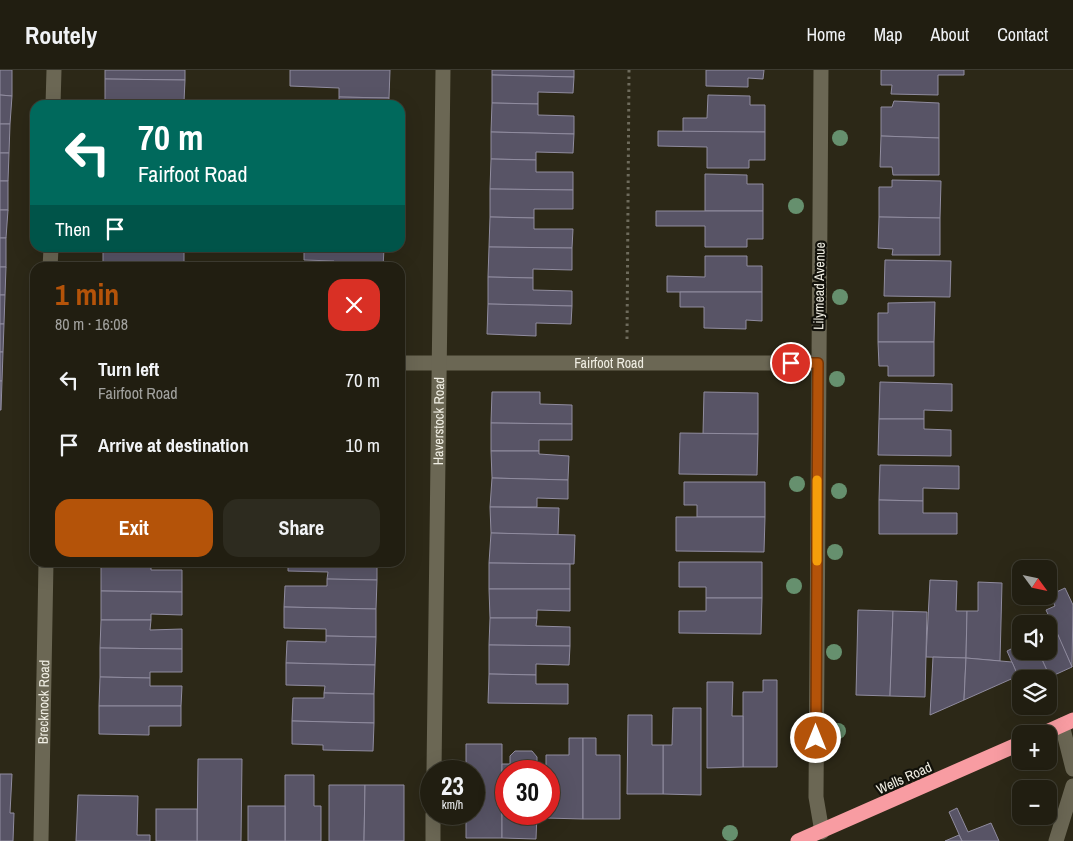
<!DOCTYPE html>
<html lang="en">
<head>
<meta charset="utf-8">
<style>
	:root { --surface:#211e11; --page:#2d2b1f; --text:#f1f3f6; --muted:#a2a29f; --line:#3e3c31; --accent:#b45309 }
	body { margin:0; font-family:"Archivo Narrow",sans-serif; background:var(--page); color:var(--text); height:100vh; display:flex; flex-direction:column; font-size:19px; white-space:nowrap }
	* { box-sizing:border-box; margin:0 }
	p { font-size:16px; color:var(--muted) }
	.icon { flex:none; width:28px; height:28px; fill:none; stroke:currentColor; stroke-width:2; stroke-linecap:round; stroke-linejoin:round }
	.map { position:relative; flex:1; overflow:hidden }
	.drawer { position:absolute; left:30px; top:192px; width:375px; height:305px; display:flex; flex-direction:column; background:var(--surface); border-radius:15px; box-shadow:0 5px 20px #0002,0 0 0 1px var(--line) }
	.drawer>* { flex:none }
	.banner { position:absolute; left:30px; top:30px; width:375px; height:152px; border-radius:15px; box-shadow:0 5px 20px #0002,0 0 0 1px var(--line); background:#00695c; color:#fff; overflow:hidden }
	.needle { width:32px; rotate:123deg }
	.fabs { position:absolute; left:1012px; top:490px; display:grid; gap:10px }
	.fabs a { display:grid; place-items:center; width:45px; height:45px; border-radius:10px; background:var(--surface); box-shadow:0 5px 20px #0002,0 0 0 1px var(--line); font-size:25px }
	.speed { position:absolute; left:420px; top:690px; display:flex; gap:10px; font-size:25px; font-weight:700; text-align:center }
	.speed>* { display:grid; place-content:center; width:65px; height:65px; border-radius:50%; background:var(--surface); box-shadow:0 5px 20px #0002,0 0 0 1px var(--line); line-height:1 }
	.speed small { font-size:12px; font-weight:400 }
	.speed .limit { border:8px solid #d22; background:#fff; color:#111 }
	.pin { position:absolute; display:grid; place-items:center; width:42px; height:42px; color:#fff; margin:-21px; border:2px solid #fff; border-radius:50%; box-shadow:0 1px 5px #0007 }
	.me { position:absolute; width:55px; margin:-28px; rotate:0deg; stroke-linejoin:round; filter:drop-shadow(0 0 4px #0008) }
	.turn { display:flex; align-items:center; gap:18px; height:105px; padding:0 25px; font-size:22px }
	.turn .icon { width:65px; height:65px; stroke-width:2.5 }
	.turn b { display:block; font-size:35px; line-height:42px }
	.then { display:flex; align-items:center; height:48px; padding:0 25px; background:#0003; gap:10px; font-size:19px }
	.round { display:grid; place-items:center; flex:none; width:52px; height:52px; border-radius:15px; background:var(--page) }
	.head { display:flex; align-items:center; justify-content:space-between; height:85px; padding:0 25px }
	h1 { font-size:30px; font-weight:800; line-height:38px; color:var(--accent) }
	.action { display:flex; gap:10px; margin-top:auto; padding:10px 25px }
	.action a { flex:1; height:58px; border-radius:15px; background:var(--accent); color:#fff; font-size:20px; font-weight:800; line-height:58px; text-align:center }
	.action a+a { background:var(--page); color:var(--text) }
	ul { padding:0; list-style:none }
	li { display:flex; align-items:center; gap:15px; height:65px; padding:0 25px }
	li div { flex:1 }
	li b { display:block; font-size:19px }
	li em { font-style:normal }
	header { display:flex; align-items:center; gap:30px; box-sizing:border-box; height:70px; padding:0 25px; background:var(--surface); border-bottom:1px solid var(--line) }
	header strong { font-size:24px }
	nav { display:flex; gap:28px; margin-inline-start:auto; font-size:18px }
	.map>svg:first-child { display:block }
	.building { fill:#585466; stroke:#908c9f }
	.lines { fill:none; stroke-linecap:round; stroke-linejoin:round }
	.path { stroke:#6e6b5c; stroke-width:3; stroke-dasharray:2.5 4; stroke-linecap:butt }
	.minor { stroke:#6b6754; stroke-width:15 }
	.highway { stroke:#f89ca2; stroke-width:15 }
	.tree { fill:#66906e }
	.route-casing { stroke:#753606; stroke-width:12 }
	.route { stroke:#b45309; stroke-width:9 }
	.slow { stroke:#f59e0b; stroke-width:9 }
	.labels { text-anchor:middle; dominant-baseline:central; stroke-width:4.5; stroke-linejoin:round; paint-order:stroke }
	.street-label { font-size:14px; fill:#f1efe4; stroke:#12110a }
</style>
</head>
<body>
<header>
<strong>Routely</strong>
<nav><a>Home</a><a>Map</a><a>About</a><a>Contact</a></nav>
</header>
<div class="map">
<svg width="1073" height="771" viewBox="0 0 1073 771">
	<rect width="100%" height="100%" fill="#2c2817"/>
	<g class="building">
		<polygon points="0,0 12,0 12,26 0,25"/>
		<polygon points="105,0 185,0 185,10 105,9"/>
		<polygon points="290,0 390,0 389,28 339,27 339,18 290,16"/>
		<polygon points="492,0 574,0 574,7 492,5"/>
		<polygon points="706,0 764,0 763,9 748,8 748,17 706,16"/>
		<polygon points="881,0 964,0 964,5 938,5 938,25 891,24 892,15 881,15"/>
		<polygon points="492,5 574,7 573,23 538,22 538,34 492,33"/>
		<polygon points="105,9 185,10 184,32 154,32 155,35 105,35"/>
		<polygon points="0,25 12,26 10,54 0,54"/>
		<polygon points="708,25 750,26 750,35 765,35 765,62 683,62 683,48 707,48"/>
		<polygon points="339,27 389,28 389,35 307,35 307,32 339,33"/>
		<polygon points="894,31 939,33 939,68 881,66 881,37 892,37"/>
		<polygon points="492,33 538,34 538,45 574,46 574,64 491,62"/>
		<polygon points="0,54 10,54 9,83 0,83"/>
		<polygon points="658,61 765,62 765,90 749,90 749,98 707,98 707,77 658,76"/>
		<polygon points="491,62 574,64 573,83 536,82 536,90 491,89"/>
		<polygon points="881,66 939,68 939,105 893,105 892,97 880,97"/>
		<polygon points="0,83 9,83 8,111 0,111"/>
		<polygon points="491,89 536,90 536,102 573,102 573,120 490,119"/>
		<polygon points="705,104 747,105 747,114 763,114 763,141 705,141"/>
		<polygon points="892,110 941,111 940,148 879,147 879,117 892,117"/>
		<rect x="0" y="111" width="8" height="29"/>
		<polygon points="490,119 573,120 573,139 534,139 534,148 490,147"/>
		<polygon points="0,140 8,140 6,168 0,168"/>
		<polygon points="656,141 763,141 763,169 747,169 747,177 705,177 705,156 656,156"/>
		<polygon points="490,147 534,148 534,159 573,159 572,178 489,177"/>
		<polygon points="879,147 940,148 940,185 892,185 893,179 878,178"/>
		<rect x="0" y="168" width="6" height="29"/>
		<polygon points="489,177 572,178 572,200 533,199 533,208 488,207"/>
		<polygon points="103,178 185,178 184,181 103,180"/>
		<polygon points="304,178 384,178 383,198 334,198 334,191 304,190"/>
		<polygon points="103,180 184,181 184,198 103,198"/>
		<polygon points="705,186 747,186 747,196 762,196 762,222 667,222 667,206 705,207"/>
		<polygon points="885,190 951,191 950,227 884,226"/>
		<polygon points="0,197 6,197 5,225 0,225"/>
		<polygon points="488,207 533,208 533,220 572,221 572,236 488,234"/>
		<polygon points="680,222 762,222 762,251 746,250 746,259 704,258 704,237 680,237"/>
		<polygon points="0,225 5,225 4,254 0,254"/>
		<polygon points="935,232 934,272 878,272 878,243 888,243 888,233"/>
		<polygon points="488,234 572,236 571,254 536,253 536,266 487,264"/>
		<polygon points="0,254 4,254 3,282 0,282"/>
		<polygon points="878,272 934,272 934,306 888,306 888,296 879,296"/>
		<polygon points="0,282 3,282 2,311 0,311"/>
		<polygon points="0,311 2,311 1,340 0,340"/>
		<polygon points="880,312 952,314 952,341 924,340 924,349 879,349"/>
		<polygon points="492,322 540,322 540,334 572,335 572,354 491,353"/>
		<polygon points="704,322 758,323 758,364 703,364"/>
		<polygon points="879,349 924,349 924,359 951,360 951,386 878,385"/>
		<polygon points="491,353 572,354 572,370 539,370 539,381 491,381"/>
		<polygon points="680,363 758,364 757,405 679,404"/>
		<polygon points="491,381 539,381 539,384 569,386 568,410 492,408"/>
		<polygon points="880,395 959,396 959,419 923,418 923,431 879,430"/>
		<polygon points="492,408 568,410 568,429 537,428 537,437 490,437"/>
		<polygon points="684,412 765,412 765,447 697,447 697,435 684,435"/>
		<polygon points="879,430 923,431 923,443 957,443 957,464 879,464"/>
		<polygon points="490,437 559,438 558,465 491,463"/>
		<polygon points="676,447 765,447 764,482 676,481"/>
		<polygon points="491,463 575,465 574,494 489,493"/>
		<polygon points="288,492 377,492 377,510 327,509 328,502 288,501"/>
		<polygon points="679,492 762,492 762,528 706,528 706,517 679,517"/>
		<polygon points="101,493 151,493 151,500 182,500 182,522 101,521"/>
		<polygon points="489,493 570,494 570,519 489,519"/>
		<polygon points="327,509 377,510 376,539 284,537 285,516 327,516"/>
		<polygon points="930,510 957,511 956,541 967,541 966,588 926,587"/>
		<polygon points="978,512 1002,513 1000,591 966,588 967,541 978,541"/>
		<polygon points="1065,518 1073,535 1072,597 1046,540 1055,536 1050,525"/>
		<polygon points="489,519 570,519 570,541 537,540 537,548 490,548"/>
		<polygon points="101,521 182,522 182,545 151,544 151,550 101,550"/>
		<polygon points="706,528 762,528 761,564 679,563 679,541 706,541"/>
		<polygon points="284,537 376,539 376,567 326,566 326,559 284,558"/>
		<polygon points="858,540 893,541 890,626 856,625"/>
		<polygon points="893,541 927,542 925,627 890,626"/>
		<polygon points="490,548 537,548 536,556 570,557 570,576 489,575"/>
		<polygon points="101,550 151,550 150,560 182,559 182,579 100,578"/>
		<polygon points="1055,558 1072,597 1050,607 1038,581 1049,581 1049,561"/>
		<polygon points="326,566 376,567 375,595 286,593 287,571 326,572"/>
		<polygon points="1021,574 1021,581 1038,581 1050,607 1021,609 1021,613 1007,581"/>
		<polygon points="489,575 570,576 569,595 536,594 536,605 489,604"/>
		<polygon points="100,578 182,579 182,602 150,602 150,608 100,607"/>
		<polygon points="933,587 966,588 964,630 930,645"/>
		<polygon points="966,588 1012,592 1018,606 964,630"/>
		<polygon points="286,593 375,595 374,624 324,623 325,616 286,615"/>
		<polygon points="489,604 536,605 536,614 568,614 568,634 488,633"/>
		<polygon points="100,607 150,608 150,616 182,616 181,636 99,636"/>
		<polygon points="763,610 777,610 777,697 743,697 743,622 763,622"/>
		<polygon points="707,612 733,612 732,646 743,646 743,697 707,698"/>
		<polygon points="324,623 374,624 374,653 292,651 293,628 324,628"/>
		<polygon points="99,636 181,636 181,656 149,656 149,665 99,664"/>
		<polygon points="673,638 701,638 701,725 663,724 663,675 672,675"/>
		<polygon points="628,645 652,645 652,675 663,675 663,724 627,724"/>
		<polygon points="292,651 374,653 373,681 323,680 323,675 292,674"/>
		<polygon points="569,668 583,668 583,749 545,748 546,744 549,744 549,701 546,701 546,685 569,685"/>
		<polygon points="583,668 596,668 596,685 620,685 620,749 583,749"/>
		<polygon points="466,674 502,674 502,768 466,768 466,744 474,744 474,701 466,701"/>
		<polygon points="515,681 532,681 537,687 537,701 506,701 506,744 537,744 536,769 502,768 502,694 510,694 510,686"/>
		<polygon points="198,689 242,689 241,771 197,771"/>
		<polygon points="0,704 12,704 10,743 14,743 13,771 0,771"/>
		<polygon points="285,705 314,705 314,736 321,736 321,771 285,771"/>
		<polygon points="329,715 365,715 364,771 329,771"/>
		<polygon points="365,715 404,715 404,771 364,771"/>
		<polygon points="78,725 138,726 137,765 150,765 150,771 76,771"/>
		<rect x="248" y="736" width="37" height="35"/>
		<polygon points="957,738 968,762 991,753 999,771 962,771 949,742"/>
		<rect x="156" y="739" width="41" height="32"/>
		<polygon points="959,765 962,771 945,771"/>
	</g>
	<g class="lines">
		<polyline class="path" points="627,269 629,0"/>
		<g class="minor">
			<polyline points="821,0 816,727 822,762"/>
			<polyline points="53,35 54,0"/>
			<polyline points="50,198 51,178"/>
			<path id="s1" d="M400,293H818"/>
			<polyline points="1062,655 1073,699"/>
			<path id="s2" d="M434,701L443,0"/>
			<path id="s3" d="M41,771L46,492"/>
			<polyline points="433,771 433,744"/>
			<polyline points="1056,771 1073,716"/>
		</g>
		<g class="highway">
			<polyline points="1042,664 1073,650"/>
			<polyline points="798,771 1021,673"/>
		</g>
	</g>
	<g class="tree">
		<circle cx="840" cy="68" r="8"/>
		<circle cx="796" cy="136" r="8"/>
		<circle cx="840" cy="227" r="8"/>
		<circle cx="837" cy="309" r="8"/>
		<circle cx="797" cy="414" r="8"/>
		<circle cx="839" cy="421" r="8"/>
		<circle cx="835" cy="482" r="8"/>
		<circle cx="794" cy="516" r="8"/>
		<circle cx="834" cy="582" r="8"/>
		<circle cx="838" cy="661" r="8"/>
		<circle cx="730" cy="763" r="8"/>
	</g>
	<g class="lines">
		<defs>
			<polyline id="route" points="791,293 818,293 816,668"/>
		</defs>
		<use href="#route" class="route-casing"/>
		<use href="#route" class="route"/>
		<polyline class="slow" points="817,491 817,410"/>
	</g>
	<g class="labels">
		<g class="street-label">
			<text transform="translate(819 216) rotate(-89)">Lilymead Avenue</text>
			<text stroke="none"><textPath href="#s1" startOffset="209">Fairfoot Road</textPath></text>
			<text stroke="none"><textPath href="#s2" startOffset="350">Haverstock Road</textPath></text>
			<text stroke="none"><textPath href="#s3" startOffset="139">Brecknock Road</textPath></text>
			<text transform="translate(904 708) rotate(-24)">Wells Road</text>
		</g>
	</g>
</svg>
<div class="fabs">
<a><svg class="needle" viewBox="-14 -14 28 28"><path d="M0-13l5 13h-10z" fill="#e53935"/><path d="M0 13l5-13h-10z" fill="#a2a29f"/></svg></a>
<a><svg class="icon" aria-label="sound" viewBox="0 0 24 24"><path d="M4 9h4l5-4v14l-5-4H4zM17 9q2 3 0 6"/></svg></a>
<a><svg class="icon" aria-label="layers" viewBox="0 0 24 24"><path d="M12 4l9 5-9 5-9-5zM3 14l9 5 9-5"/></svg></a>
<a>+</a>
<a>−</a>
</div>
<div class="speed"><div>23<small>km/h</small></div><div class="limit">30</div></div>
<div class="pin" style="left:791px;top:293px;background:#d93025"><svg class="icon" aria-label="arrive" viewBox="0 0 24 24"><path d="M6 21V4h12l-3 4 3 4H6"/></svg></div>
<svg class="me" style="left:816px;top:668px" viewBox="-20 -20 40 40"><circle r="17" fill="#b45309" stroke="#fff" stroke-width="3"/><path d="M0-11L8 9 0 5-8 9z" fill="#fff"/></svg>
<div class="banner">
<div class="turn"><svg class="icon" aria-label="left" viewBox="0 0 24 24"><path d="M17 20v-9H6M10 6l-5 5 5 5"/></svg><div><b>70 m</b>Fairfoot Road</div></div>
<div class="then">Then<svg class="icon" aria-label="arrive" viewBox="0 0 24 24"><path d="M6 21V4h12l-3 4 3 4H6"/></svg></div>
</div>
<section class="drawer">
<div class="head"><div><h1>1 min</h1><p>80 m · 16:08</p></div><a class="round" style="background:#d93025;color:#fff"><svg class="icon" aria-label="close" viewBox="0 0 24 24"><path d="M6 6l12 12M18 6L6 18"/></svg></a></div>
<ul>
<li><svg class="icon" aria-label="left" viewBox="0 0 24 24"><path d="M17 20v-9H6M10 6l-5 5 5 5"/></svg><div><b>Turn left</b><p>Fairfoot Road</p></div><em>70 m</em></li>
<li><svg class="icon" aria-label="arrive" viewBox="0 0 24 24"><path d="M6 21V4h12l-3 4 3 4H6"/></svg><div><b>Arrive at destination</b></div><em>10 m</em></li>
</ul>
<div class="action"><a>Exit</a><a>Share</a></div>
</section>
</div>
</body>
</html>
